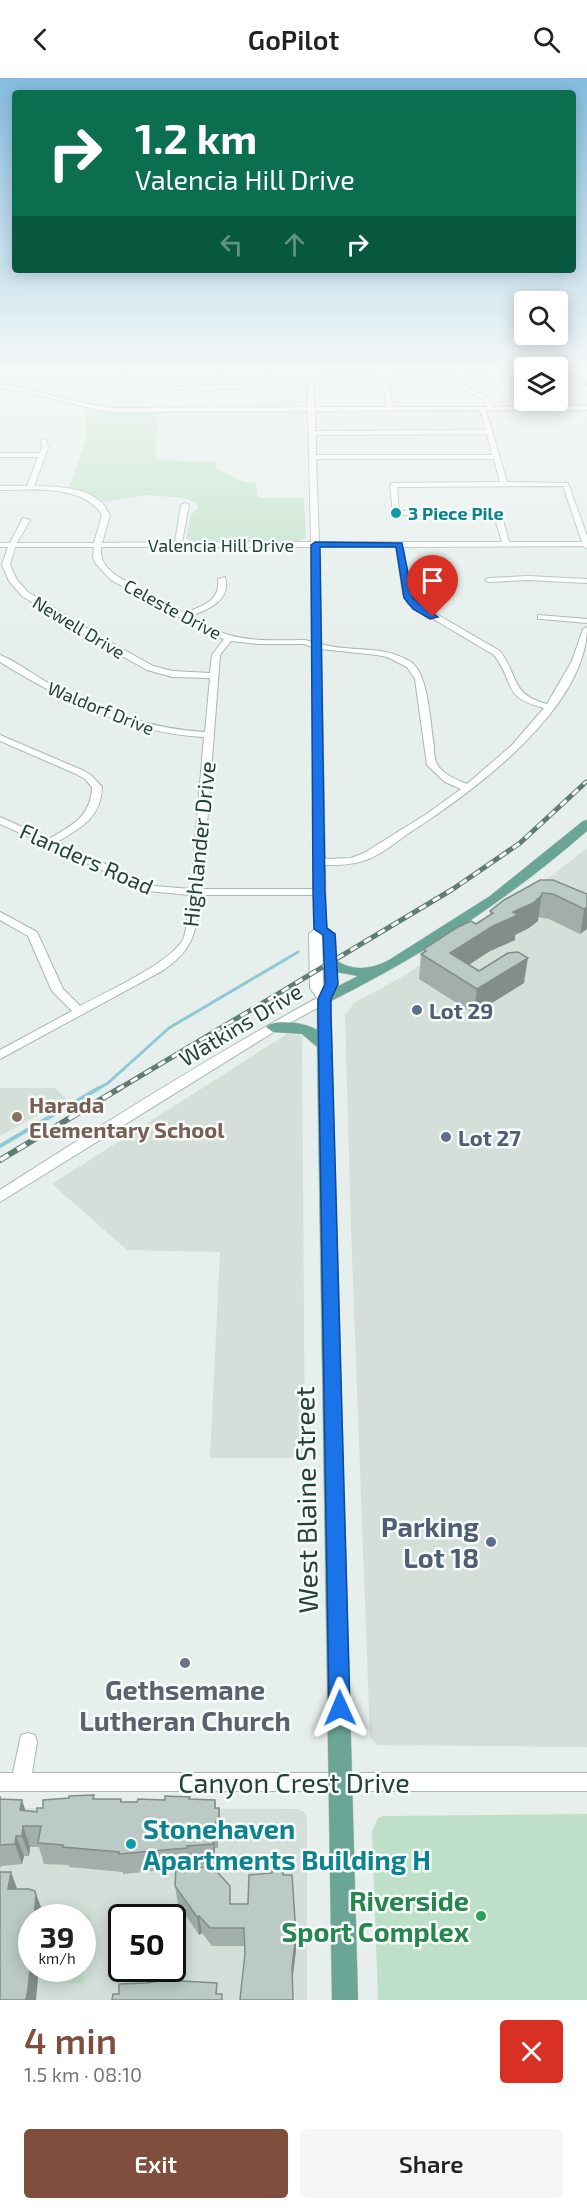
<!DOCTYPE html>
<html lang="en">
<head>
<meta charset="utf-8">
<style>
	:root { --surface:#fff; --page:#f6f6f6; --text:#222; --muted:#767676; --accent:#804e3d }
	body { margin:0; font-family:"Exo 2",sans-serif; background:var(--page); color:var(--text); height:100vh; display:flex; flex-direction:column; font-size:22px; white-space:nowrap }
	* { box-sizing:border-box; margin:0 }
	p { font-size:20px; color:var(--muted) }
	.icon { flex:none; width:33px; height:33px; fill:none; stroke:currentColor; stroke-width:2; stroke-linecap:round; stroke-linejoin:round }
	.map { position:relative; height:1922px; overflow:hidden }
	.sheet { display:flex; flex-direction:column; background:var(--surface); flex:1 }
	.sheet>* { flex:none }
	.guide { position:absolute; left:12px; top:12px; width:564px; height:183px; border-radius:6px; box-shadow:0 3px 15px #0003; background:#0b6e4f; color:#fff; overflow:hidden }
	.buttons { position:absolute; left:514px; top:213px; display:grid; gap:12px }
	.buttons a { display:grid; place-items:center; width:54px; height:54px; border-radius:6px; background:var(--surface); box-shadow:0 3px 15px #0003; font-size:30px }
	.speed { position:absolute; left:18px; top:1826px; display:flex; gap:12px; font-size:30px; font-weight:700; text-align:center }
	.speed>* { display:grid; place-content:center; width:78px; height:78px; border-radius:50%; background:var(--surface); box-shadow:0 3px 15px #0003; line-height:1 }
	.speed small { font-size:15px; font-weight:400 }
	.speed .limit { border:3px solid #111; border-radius:9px; background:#fff; color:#111 }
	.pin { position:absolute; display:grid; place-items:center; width:51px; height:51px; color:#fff; margin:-62px -26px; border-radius:50% 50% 50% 0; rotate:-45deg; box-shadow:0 0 6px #0007 }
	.pin .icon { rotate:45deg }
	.me { position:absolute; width:66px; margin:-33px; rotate:359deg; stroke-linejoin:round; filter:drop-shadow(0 0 4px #0008) }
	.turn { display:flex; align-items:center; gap:21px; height:126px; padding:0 24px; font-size:27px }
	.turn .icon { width:78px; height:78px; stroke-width:2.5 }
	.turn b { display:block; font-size:42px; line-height:51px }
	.lanes { display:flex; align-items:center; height:57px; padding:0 24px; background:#0003; justify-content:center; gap:30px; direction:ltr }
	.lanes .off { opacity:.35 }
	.round { display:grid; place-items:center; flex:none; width:63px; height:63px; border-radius:6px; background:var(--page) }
	.head { display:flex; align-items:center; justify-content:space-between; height:102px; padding:0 24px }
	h1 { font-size:36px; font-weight:600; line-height:45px; color:var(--accent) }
	.button { display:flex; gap:12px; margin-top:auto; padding:12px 24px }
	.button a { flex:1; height:69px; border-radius:6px; background:var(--accent); color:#fff; font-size:24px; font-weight:600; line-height:69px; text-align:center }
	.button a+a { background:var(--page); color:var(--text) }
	header { display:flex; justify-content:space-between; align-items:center; height:78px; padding:0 24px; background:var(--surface); font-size:27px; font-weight:600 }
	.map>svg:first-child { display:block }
	.built { fill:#d4dfda; fill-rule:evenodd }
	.green { fill:#bfe0c8 }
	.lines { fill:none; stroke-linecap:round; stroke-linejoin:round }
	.stream-far1 { stroke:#8ec9d4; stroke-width:3 }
	.stream { stroke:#8ec9d4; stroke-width:4 }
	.minor-casing { stroke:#a8b8b2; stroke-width:2 }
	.major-casing { stroke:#c2cac8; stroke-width:1 }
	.minor { fill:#fff; fill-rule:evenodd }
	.major { fill:#6aa596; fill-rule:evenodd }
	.rail-far3-casing { stroke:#5f7d75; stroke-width:3 }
	.rail-far2-casing { stroke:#5f7d75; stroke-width:4 }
	.rail-far1-casing { stroke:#5f7d75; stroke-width:5 }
	.rail-casing { stroke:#5f7d75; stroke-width:6 }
	.rail-far3 { stroke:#f7fbf9; stroke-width:1.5; stroke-dasharray:5; stroke-linecap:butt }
	.rail-far2 { stroke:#f7fbf9; stroke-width:2; stroke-dasharray:6; stroke-linecap:butt }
	.rail-far1 { stroke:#f7fbf9; stroke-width:3; stroke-dasharray:8; stroke-linecap:butt }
	.rail { stroke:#f7fbf9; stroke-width:4; stroke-dasharray:10; stroke-linecap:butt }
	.wall { fill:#a1aea9 }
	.shaded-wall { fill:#838d89 }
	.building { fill:#bbcac4; stroke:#838d89; stroke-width:1.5 }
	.route { fill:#1a73e8; stroke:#114b97; stroke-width:1.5 }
	.culture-dot { fill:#0f9aa8; stroke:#f7fbf9; stroke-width:2 }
	.service-dot { fill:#5c6f8a; stroke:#f7fbf9; stroke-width:2 }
	.education-dot { fill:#8d6e63; stroke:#f7fbf9; stroke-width:2 }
	.worship-dot { fill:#6b7280; stroke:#f7fbf9; stroke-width:2 }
	.leisure-dot { fill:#2e9e5b; stroke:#f7fbf9; stroke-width:2 }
	.labels { text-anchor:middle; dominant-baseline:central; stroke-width:5; stroke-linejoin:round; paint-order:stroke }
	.far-culture-label { font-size:18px; font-weight:bold; fill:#0d838f; stroke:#f7fbf9; text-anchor:start }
	.far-street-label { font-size:18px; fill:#24423a; stroke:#f7fbf9 }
	.street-label { font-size:22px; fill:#24423a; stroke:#f7fbf9 }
	.service-label { font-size:22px; font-weight:bold; fill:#4e5e75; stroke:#f7fbf9; text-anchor:start }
	.education-label { font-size:22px; font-weight:bold; fill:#785e54; stroke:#f7fbf9; text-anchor:start }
	.near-street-label { font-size:27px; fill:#24423a; stroke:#f7fbf9 }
	.near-service-label { font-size:27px; font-weight:bold; fill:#4e5e75; stroke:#f7fbf9; text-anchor:end }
	.near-worship-label { font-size:27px; font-weight:bold; fill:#5b616d; stroke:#f7fbf9 }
	.near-culture-label { font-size:27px; font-weight:bold; fill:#0d838f; stroke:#f7fbf9; text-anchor:start }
	.near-leisure-label { font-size:27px; font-weight:bold; fill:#27864d; stroke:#f7fbf9; text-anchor:end }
</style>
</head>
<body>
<header><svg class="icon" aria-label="back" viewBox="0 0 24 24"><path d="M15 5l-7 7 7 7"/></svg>GoPilot<svg class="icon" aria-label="search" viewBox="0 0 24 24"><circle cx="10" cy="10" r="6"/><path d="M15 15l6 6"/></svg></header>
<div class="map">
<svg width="587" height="1922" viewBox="0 0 587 1922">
	<rect width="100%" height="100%" fill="#e6efeb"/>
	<g class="built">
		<polygon points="587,770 587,1669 377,1667 370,1659 351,1150 345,937 354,925 400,900 505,834"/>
		<polygon points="287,956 299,957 302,960 305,1380 210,1380 220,1174 127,1172 52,1106"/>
		<polygon points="0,1010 55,1010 67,1021 0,1058"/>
		<path d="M0,1730L298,1731L304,1734L307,1740V1922H0ZM32,1839H82V1890H32ZM122,1839H172V1890H122Z"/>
	</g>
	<g class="green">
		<polygon points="86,333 158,335 155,379 159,382 217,384 216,391 244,404 256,405 258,420 304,420 306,460 297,464 190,463 186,460 191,437 198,429 195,424 184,420 146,417 104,424 70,409 85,363"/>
		<polygon points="587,1736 587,1922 378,1922 372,1754 378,1740 383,1738"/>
		<polygon points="54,1836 90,1836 83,1905 47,1905 48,1890 82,1890 82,1839 54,1839"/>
	</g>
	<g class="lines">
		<polyline class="stream-far1" points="96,1012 108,1005 169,950 298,874"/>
		<polyline class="stream" points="0,1068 99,1010"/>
		<defs>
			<g id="minor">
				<path d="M307,288H313V297H382L380,288H386L387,297H457L454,288H460L463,297L525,296V300H464L467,309L487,319L494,329L587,328V332H486L507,404L568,405L587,458V471L583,468L403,469L411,516L414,523L500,573C520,600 510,616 547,626L572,583L583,551L587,549C587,630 474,713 412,753C397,763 383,776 366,782C352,787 339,787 325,787L326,850L335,856L337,897L334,913L328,924L277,952L0,1124V1112C104,1045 209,979 317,920L310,910L309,856L316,850L315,817H201C195,854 196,870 162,893L0,981V972L72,933L52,913L28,858L0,842V834L37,854L63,911L80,928C104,915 175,883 184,859C188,846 188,830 190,817L148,813L0,746V739L49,761C72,747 91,739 92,709L85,701L76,696L0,663V657L82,692L91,697L102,709C101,740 81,750 57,764L154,808L191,811L204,659C129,655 63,623 0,584V577C18,584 35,598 52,607C100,633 150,651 205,654L210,600L172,599L147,592L95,563L22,518L9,503L2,487L8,469H0V465H10L23,440L30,442L17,465H94L102,437C83,406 32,412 0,412V408H27L38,379H0V375H40L42,370L41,362L46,361L48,370L34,408C55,408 86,409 102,425C105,428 107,433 110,437L102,465L175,464L181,427L185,425L189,427L182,464H311L308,333L115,334C76,329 39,315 0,310V306C39,312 76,326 115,330L308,329V303H269L240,311L174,312L172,309L240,307L263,301L222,297L124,299L121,297L155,294L222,293L259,296L269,299H307ZM382,300L387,329H314V301ZM388,300H458L462,311L483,321L488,329H393ZM480,332L486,352L315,353V333ZM487,356L492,377H316V357ZM316,381H494L500,404L393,405L390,407L393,437H494L502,464H319ZM563,408L582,464H509L501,435L497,433H399L397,409ZM15,469H94L93,479L96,486L111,502L212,557L224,561L212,577L210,595L172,593L153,588L101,559L28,514L17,502L10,487ZM101,469H311L312,564L305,562C280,562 253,564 229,557C215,553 203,545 190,538C208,532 232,522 225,499L218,501C221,523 201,529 184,535L117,498C106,490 100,483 101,469ZM319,469H396L403,516L408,526L494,577C516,606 501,619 544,630L512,667L467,706C457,702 442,696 437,686C434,681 434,673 434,667C430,647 429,596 411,584C383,566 351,575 321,566ZM231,563L258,566H304L312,569L315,811H202L220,577ZM321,571L377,577L387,579L407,589L415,601L427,687L445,704L461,711L428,735L364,775L351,780L325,781ZM322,856L324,857L326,889L323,911Z"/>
				<polygon points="521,288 528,288 529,290 525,290 525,291"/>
				<polygon points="528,498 587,501 587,505 528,502 489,504 485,502 489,500"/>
				<polygon points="538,537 587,541 587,545 541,541 538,541"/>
				<polygon points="28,1655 35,1657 37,1664 32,1695 587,1695 587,1713 0,1713 0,1695 13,1695 21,1657"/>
			</g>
			<path id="major" d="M587,742V753C509,821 424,877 331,923L358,1922H332L317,969L302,956L273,954L266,949C273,940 308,945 317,952V921L319,918L358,898L336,894L324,885L326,882L331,881C337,882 340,885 345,887C360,893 376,889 389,882L490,818L583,743Z"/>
		</defs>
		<use href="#minor" class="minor-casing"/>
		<use href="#major" class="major-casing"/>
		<use href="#minor" class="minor"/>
		<use href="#major" class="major"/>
		<defs>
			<polyline id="rail-far3" points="567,288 587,307"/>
			<polyline id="rail-far2" points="583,706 587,703"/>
			<polyline id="rail-far1" points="117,1012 453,811 520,765 585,705"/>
			<polyline id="rail" points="0,1082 120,1010"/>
		</defs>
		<use href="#rail-far3" class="rail-far3-casing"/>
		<use href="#rail-far2" class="rail-far2-casing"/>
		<use href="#rail-far1" class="rail-far1-casing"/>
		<use href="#rail" class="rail-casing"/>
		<use href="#rail-far3" class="rail-far3"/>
		<use href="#rail-far2" class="rail-far2"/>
		<use href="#rail-far1" class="rail-far1"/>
		<use href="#rail" class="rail"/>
	</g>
	<g class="wall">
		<polygon points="540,802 587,816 580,856 549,841 538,839 538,843 529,850 515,857 515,862 490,873 469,887 479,893 524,905 474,936 419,901 421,876 424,874 424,872 476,846 490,837 490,833"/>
		<polygon points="94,1717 94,1721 121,1721 122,1724 190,1721 215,1722 216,1730 219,1730 221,1751 221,1763 218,1763 218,1770 215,1770 215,1787 190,1788 190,1789 232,1826 248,1826 283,1797 296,1856 296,1873 245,1875 244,1868 212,1868 202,1855 199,1857 178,1826 175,1808 176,1791 123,1796 123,1794 69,1789 69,1787 44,1786 39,1769 30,1769 29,1778 24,1778 22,1786 1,1788 0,1791 0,1718 1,1721 25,1733 37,1734 43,1730 69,1720"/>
	</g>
	<g class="shaded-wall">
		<polygon points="542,815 538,843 529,850 515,857 515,862 490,873 454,896 450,875"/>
		<polygon points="587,825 587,851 580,856 584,831"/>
		<polygon points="528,880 524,905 474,936 477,911"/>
		<polygon points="22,1722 29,1743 20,1732"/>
		<polygon points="215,1722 218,1763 218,1770 215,1730"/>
		<polygon points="219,1730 221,1751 221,1763 219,1743"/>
		<polygon points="23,1748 30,1769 29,1778 22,1758"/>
		<polygon points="213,1750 215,1770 215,1787 213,1766"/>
		<polygon points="16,1758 24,1778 22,1786 15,1766"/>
		<polygon points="11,1794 18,1813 8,1811"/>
		<polygon points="35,1813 42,1832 43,1839 34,1839"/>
		<polygon points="199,1838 202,1855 199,1857 197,1839"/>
		<polygon points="296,1856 296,1873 292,1906 292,1889"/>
		<polygon points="32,1872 32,1890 39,1890 36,1922 26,1922"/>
	</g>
	<g class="building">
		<polygon points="540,802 553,802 587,816 587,829 584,831 553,816 542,815 541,818 533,825 513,834 518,837 493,848 450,875 479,893 508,875 518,874 528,880 477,911 421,876 426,873 424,872 427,869 456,850 471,843 476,846 493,835 490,833 504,822"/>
		<polygon points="94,1717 93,1721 121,1721 121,1724 137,1724 138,1721 165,1722 165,1718 190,1719 189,1721 215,1722 215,1730 219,1730 219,1743 216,1743 216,1749 213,1750 213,1766 187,1768 187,1770 119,1776 119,1774 63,1769 63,1767 38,1765 41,1748 23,1748 22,1758 16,1758 15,1766 0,1767 0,1718 0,1721 22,1722 20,1732 37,1734 37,1730 43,1730 43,1722 69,1720 69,1718"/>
		<polygon points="176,1789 213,1789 230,1808 230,1826 248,1826 249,1797 272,1795 272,1791 283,1792 283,1797 292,1797 296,1856 292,1889 293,1922 240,1922 245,1875 244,1850 210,1850 199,1838 197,1839 175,1808"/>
		<polygon points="0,1794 11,1794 8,1811 29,1811 35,1813 36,1817 34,1839 32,1839 32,1872 28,1911 26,1922 0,1922"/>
		<polygon points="163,1902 217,1905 216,1916 222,1916 222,1922 112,1922 113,1916 119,1916 119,1906 147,1905"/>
	</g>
	<linearGradient id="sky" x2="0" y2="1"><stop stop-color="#84bce0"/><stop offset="0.52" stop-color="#f4f8f6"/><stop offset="1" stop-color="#f4f8f6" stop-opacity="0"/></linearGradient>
	<rect width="587" height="557" fill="url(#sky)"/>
	<polygon class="route" points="315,464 402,465 413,520 438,539 430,541 413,531 404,520 396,469 320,469 325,814 327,850 335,856 338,906 331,921 331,936 350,1630 347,1638 340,1641 332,1638 329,1630 318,936 318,921 325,906 323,857 314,851 313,814 311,467"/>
	<g class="culture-dot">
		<circle cx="396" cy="435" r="6"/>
		<circle cx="131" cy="1766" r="6"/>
	</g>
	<g class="service-dot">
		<circle cx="417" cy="932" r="6"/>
		<circle cx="446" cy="1059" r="6"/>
		<circle cx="491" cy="1464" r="6"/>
	</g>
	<circle class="education-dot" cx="17" cy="1039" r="6"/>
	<circle class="worship-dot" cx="185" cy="1585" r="6"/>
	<circle class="leisure-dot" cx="481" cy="1838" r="6"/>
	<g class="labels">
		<g class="far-culture-label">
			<text x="408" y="435">3 Piece Pile</text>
		</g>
		<g class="far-street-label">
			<text x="221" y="467">Valencia Hill Drive</text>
			<text transform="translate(173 531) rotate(28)">Celeste Drive</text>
			<text transform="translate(79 549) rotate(31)">Newell Drive</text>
			<text transform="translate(101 630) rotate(22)">Waldorf Drive</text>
		</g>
		<g class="street-label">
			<text transform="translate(198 766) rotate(-84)">Highlander Drive</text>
			<text transform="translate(87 780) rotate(24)">Flanders Road</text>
			<text transform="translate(240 946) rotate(-31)">Watkins Drive</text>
		</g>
		<g class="service-label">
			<text x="429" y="932">Lot 29</text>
			<text x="458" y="1059">Lot 27</text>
		</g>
		<g class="education-label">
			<text x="29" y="1026">Harada<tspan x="29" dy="25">Elementary School</tspan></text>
		</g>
		<g class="near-street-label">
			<text transform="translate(305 1422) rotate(-91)">West Blaine Street</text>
			<text x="294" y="1704">Canyon Crest Drive</text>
		</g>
		<g class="near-service-label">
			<text x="479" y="1448">Parking<tspan x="479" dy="31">Lot 18</tspan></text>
		</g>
		<g class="near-worship-label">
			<text x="185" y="1611">Gethsemane<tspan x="185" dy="31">Lutheran Church</tspan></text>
		</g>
		<g class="near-culture-label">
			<text x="143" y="1750">Stonehaven<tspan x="143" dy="31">Apartments Building H</tspan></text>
		</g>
		<g class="near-leisure-label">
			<text x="469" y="1822">Riverside<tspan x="469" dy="31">Sport Complex</tspan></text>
		</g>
	</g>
</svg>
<div class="buttons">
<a><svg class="icon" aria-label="search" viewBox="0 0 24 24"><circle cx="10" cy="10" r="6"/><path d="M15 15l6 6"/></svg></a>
<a><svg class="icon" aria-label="layers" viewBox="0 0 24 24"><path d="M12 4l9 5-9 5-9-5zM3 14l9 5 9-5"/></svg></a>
</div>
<div class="speed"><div>39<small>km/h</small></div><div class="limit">50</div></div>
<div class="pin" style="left:433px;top:539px;background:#d93025"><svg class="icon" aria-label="arrive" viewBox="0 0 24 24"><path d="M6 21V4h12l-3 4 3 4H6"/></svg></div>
<svg class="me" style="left:340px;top:1630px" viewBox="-20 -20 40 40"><path d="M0-17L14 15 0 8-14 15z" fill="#1a73e8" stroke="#fff" stroke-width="4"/></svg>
<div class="guide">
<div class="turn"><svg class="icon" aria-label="right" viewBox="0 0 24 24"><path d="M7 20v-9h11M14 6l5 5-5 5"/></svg><div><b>1.2 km</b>Valencia Hill Drive</div></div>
<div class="lanes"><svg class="icon off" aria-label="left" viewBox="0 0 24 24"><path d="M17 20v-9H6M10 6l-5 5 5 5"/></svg><svg class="icon off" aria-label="ahead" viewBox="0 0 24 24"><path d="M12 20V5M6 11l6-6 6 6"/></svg><svg class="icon" aria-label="right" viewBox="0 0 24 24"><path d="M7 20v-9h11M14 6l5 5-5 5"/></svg></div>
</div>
</div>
<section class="sheet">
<div class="head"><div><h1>4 min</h1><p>1.5 km · 08:10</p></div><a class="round" style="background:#d93025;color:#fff"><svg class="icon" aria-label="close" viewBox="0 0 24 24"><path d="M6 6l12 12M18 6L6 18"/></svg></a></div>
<div class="button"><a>Exit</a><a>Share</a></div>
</section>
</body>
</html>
